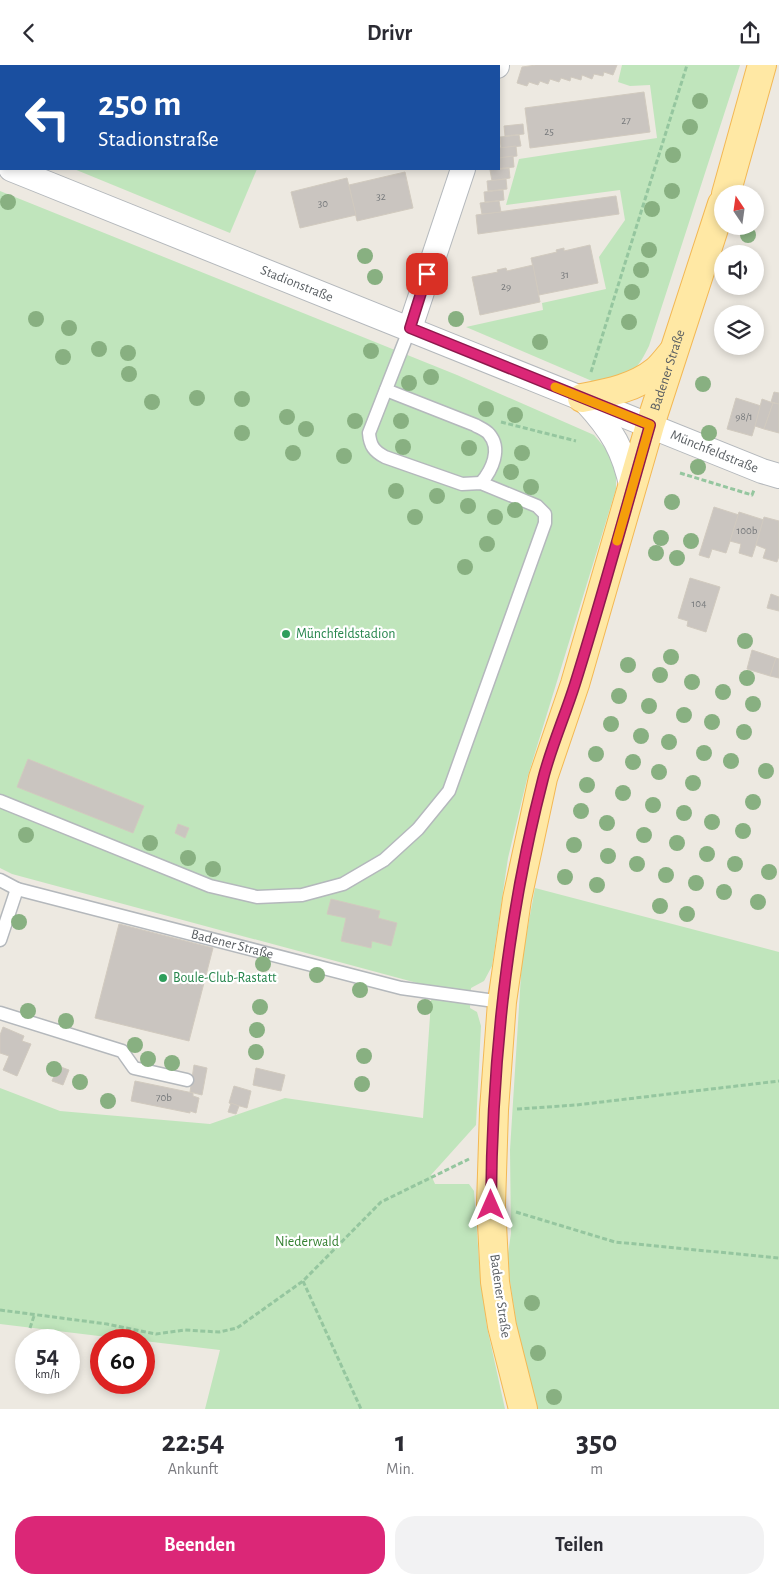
<!DOCTYPE html>
<html lang="de">
<head>
<meta charset="utf-8">
<style>
	:root { --surface:#fff; --page:#f2f2f3; --text:#2b2b33; --muted:#7c7c81; --accent:#db2777 }
	body { margin:0; font-family:"Alegreya Sans",sans-serif; background:var(--page); color:var(--text); height:100vh; display:flex; flex-direction:column; font-size:19px; white-space:nowrap }
	* { box-sizing:border-box; margin:0 }
	p { font-size:16px; color:var(--muted) }
	.icon { flex:none; width:28px; height:28px; fill:none; stroke:currentColor; stroke-width:2; stroke-linecap:round; stroke-linejoin:round }
	.map { position:relative; height:1344px; overflow:hidden }
	.panel { display:flex; flex-direction:column; background:var(--surface); flex:1 }
	.panel>* { flex:none }
	.hud { position:absolute; left:0px; top:0px; width:500px; height:105px; box-shadow:0 2px 8px #0003; background:#1a4fa0; color:#fff; overflow:hidden }
	.needle { width:32px; rotate:347deg }
	.tools { position:absolute; left:714px; top:120px; display:grid; gap:10px }
	.tools a { display:grid; place-items:center; width:50px; height:50px; border-radius:50%; background:var(--surface); box-shadow:0 2px 8px #0003; font-size:25px }
	.speed { position:absolute; left:15px; top:1264px; display:flex; gap:10px; font-size:25px; font-weight:700; text-align:center }
	.speed>* { display:grid; place-content:center; width:65px; height:65px; border-radius:50%; background:var(--surface); box-shadow:0 2px 8px #0003; line-height:1 }
	.speed small { font-size:12px; font-weight:400 }
	.speed .limit { border:8px solid #d22; background:#fff; color:#111 }
	.pin { position:absolute; display:grid; place-items:center; width:42px; height:42px; color:#fff; margin:-21px; border-radius:10px; box-shadow:0 2px 8px #0006 }
	.me { position:absolute; width:55px; margin:-28px; rotate:0deg; stroke-linejoin:round; filter:drop-shadow(0 0 4px #0008) }
	.turn { display:flex; align-items:center; gap:18px; height:105px; padding:0 15px; font-size:22px }
	.turn .icon { width:65px; height:65px; stroke-width:2.5 }
	.turn b { display:block; font-size:35px; line-height:42px }
	.eta { display:flex; justify-content:space-evenly; align-items:center; height:85px; text-align:center }
	.eta b { font-size:30px; font-weight:700; line-height:35px }
	.button { display:flex; gap:10px; margin-top:auto; padding:10px 15px }
	.button a { flex:1; height:58px; border-radius:20px; background:var(--accent); color:#fff; font-size:20px; font-weight:700; line-height:58px; text-align:center }
	.button a+a { background:var(--page); color:var(--text) }
	header { display:flex; justify-content:space-between; align-items:center; height:65px; padding:0 15px; background:var(--surface); font-size:22px; font-weight:700 }
	.map>svg:first-child { display:block }
	.green { fill:#c0e5bc }
	.building { fill:#cac5c0; stroke:#d1cabf }
	.lines { fill:none; stroke-linecap:round; stroke-linejoin:round }
	.lane-casing { stroke:#b4b8bc; stroke-width:15 }
	.street-casing { stroke:#b4b8bc; stroke-width:26 }
	.primary-casing { stroke:#f3b854; stroke-width:30 }
	.path { stroke:#95c69f; stroke-width:3; stroke-dasharray:5 2.5; stroke-linecap:butt }
	.lane { stroke:#fff; stroke-width:12 }
	.street { stroke:#fff; stroke-width:24 }
	.primary { stroke:#ffe8a4; stroke-width:28 }
	.tree { fill:#88b081 }
	.route-casing { stroke:#8e194d; stroke-width:12 }
	.route { stroke:#db2777; stroke-width:9 }
	.slow { stroke:#f59e0b; stroke-width:9 }
	.leisure-dot { fill:#2e9e5b; stroke:#fff; stroke-width:2 }
	.labels { text-anchor:middle; dominant-baseline:central; stroke-width:4.5; stroke-linejoin:round; paint-order:stroke }
	.number-label { font-size:11px; fill:#75787a }
	.street-label { font-size:14px; fill:#595e62; stroke:#fff }
	.leisure-label { font-size:14px; fill:#27864d; stroke:#fff; text-anchor:start }
	.park-label { font-size:14px; fill:#358132; stroke:#fff }
</style>
</head>
<body>
<header><svg class="icon" aria-label="back" viewBox="0 0 24 24"><path d="M15 5l-7 7 7 7"/></svg>Drivr<svg class="icon" aria-label="share" viewBox="0 0 24 24"><path d="M12 15V3M7 8l5-5 5 5M5 13v7h14v-7"/></svg></header>
<div class="map">
<svg width="779" height="1344" viewBox="0 0 779 1344">
	<rect width="100%" height="100%" fill="#ede9e1"/>
	<g class="green">
		<path d="M622,0H740L649,281C634,311 630,310 599,319L466,262L543,245L542,238L606,224L599,192L625,155L620,125L506,140L519,94L657,73L650,20L630,21L618,17Z"/>
		<polygon points="74,104 257,104 230,168"/>
		<polygon points="0,126 457,310 594,370 605,383 616,401 616,424 527,714 508,793 492,901 484,916 471,923 470,943 477,947 481,961 476,1060 431,1110 435,1119 469,1119 474,1126 479,1195 487,1262 505,1344 205,1344 220,1285 144,1276 144,1275 132,1275 0,1259 0,1023 60,1046 210,1059 285,1033 423,1053 432,922 12,809 0,803"/>
		<polygon points="535,823 779,887 779,1344 536,1344 517,1265 507,1196 511,1168 510,1085 522,894"/>
	</g>
	<g class="building">
		<polygon points="13,0 68,0 63,1"/>
		<polygon points="95,0 172,0 172,1 92,1"/>
		<polygon points="536,0 617,0 613,10 604,7 603,11 594,9 592,14 582,10 581,15 571,12 570,16 561,13 559,17 550,14 548,19 540,16 538,20 529,17 527,21 517,18 522,2"/>
		<polygon points="644,27 650,67 530,83 525,43"/>
		<polygon points="523,59 524,69 505,71 504,61"/>
		<polygon points="519,70 521,81 501,83 500,72"/>
		<polygon points="516,81 517,91 499,93 499,83"/>
		<polygon points="513,91 514,102 495,104 499,104 499,93"/>
		<polygon points="509,103 510,113 492,116 490,105"/>
		<polygon points="405,107 413,143 357,156 349,120"/>
		<polygon points="347,113 356,150 300,163 291,127"/>
		<polygon points="506,114 507,124 488,126 487,116"/>
		<polygon points="503,125 504,135 485,137 484,127"/>
		<polygon points="616,131 619,149 478,169 476,150"/>
		<polygon points="499,136 501,147 482,149 480,138"/>
		<polygon points="590,180 598,218 539,230 531,193 557,187 556,185 564,183 564,186"/>
		<polygon points="533,200 540,237 480,250 472,212 498,207 497,205 506,203 507,206"/>
		<polygon points="774,327 779,328 779,339 771,337"/>
		<polygon points="736,333 761,341 752,371 727,364"/>
		<polygon points="762,334 773,338 764,364 755,361"/>
		<polygon points="773,338 779,339 779,368 764,364"/>
		<polygon points="714,442 739,450 726,488 712,484 709,493 699,490"/>
		<polygon points="739,447 764,455 752,492 739,488 741,479 730,476"/>
		<polygon points="764,452 779,456 779,491 777,497 763,493 766,484 756,480"/>
		<polygon points="690,513 720,522 706,567 687,561 688,556 678,553"/>
		<polygon points="771,529 779,532 779,546 767,543"/>
		<polygon points="752,585 776,593 770,611 747,604"/>
		<polygon points="776,593 779,594 779,613 770,611"/>
		<polygon points="28,694 144,741 133,768 17,722"/>
		<polygon points="178,759 189,763 185,773 175,768"/>
		<polygon points="331,834 380,846 378,853 397,858 391,881 372,876 371,883 341,876 346,853 327,849"/>
		<polygon points="119,859 213,883 189,976 95,953"/>
		<polygon points="3,962 24,971 22,976 31,979 17,1011 3,1005 9,991 0,988 0,970"/>
		<polygon points="194,1000 207,1003 202,1030 190,1027"/>
		<polygon points="58,1001 69,1005 63,1020 52,1016"/>
		<polygon points="256,1003 285,1010 281,1026 253,1020"/>
		<polygon points="135,1016 193,1028 193,1031 199,1033 196,1048 190,1046 190,1048 131,1036"/>
		<polygon points="234,1021 251,1026 247,1043 229,1038"/>
		<polygon points="231,1038 239,1041 236,1049 228,1047"/>
	</g>
	<g class="lines">
		<defs>
			<g id="lane">
				<path d="M386,325L475,360C480,363 486,365 489,369C502,384 492,405 481,418"/>
				<path d="M0,736L210,821L257,832L302,830L343,819L384,795L418,764L449,726L545,458V449L537,441L481,418L462,419L385,392C374,386 370,381 369,368L410,263"/>
				<polyline points="0,815 17,824"/>
				<path id="s1" d="M0,875L17,824L401,923L502,937"/>
				<polyline points="0,948 122,986 134,1003 187,1015"/>
			</g>
			<g id="street">
				<polyline points="282,0 285,1"/>
				<polyline points="497,1 497,0"/>
				<path id="s2" d="M11,104L762,406L779,411"/>
				<polyline points="410,263 463,104"/>
				<path d="M585,336C612,365 624,385 632,424"/>
			</g>
			<g id="primary">
				<polyline points="726,129 762,0"/>
				<path d="M582,333C608,328 635,323 656,306C662,301 667,294 672,288"/>
				<path id="s3" d="M523,1344L502,1261L495,1217L491,1140L494,1045L502,937L517,834L543,713L575,619L650,360L722,139"/>
			</g>
		</defs>
		<use href="#lane" class="lane-casing"/>
		<use href="#street" class="street-casing"/>
		<use href="#primary" class="primary-casing"/>
		<g class="path">
			<polyline points="591,307 687,0"/>
			<polyline points="501,357 576,376"/>
			<polyline points="680,408 752,430 754,425"/>
			<polyline points="517,1044 576,1040 779,1016"/>
			<polyline points="516,1147 615,1177 779,1193"/>
			<polyline points="303,1216 361,1344"/>
			<polyline points="0,1245 107,1259 156,1269 185,1265 219,1267 237,1263 303,1216 381,1137 469,1094"/>
			<polyline points="30,1263 34,1251"/>
		</g>
		<use href="#lane" class="lane"/>
		<use href="#street" class="street"/>
		<use href="#primary" class="primary"/>
	</g>
	<g class="tree">
		<circle cx="700" cy="36" r="8"/>
		<circle cx="690" cy="62" r="8"/>
		<circle cx="673" cy="90" r="8"/>
		<circle cx="672" cy="126" r="8"/>
		<circle cx="8" cy="137" r="8"/>
		<circle cx="652" cy="144" r="8"/>
		<circle cx="748" cy="170" r="8"/>
		<circle cx="649" cy="185" r="8"/>
		<circle cx="365" cy="191" r="8"/>
		<circle cx="641" cy="205" r="8"/>
		<circle cx="375" cy="212" r="8"/>
		<circle cx="632" cy="227" r="8"/>
		<circle cx="36" cy="254" r="8"/>
		<circle cx="456" cy="254" r="8"/>
		<circle cx="629" cy="257" r="8"/>
		<circle cx="69" cy="263" r="8"/>
		<circle cx="540" cy="277" r="8"/>
		<circle cx="99" cy="284" r="8"/>
		<circle cx="371" cy="286" r="8"/>
		<circle cx="128" cy="288" r="8"/>
		<circle cx="63" cy="292" r="8"/>
		<circle cx="129" cy="309" r="8"/>
		<circle cx="431" cy="312" r="8"/>
		<circle cx="409" cy="318" r="8"/>
		<circle cx="703" cy="319" r="8"/>
		<circle cx="197" cy="333" r="8"/>
		<circle cx="242" cy="334" r="8"/>
		<circle cx="152" cy="337" r="8"/>
		<circle cx="486" cy="344" r="8"/>
		<circle cx="515" cy="350" r="8"/>
		<circle cx="287" cy="352" r="8"/>
		<circle cx="355" cy="356" r="8"/>
		<circle cx="401" cy="356" r="8"/>
		<circle cx="306" cy="364" r="8"/>
		<circle cx="242" cy="368" r="8"/>
		<circle cx="709" cy="368" r="8"/>
		<circle cx="403" cy="382" r="8"/>
		<circle cx="469" cy="383" r="8"/>
		<circle cx="293" cy="388" r="8"/>
		<circle cx="522" cy="388" r="8"/>
		<circle cx="344" cy="391" r="8"/>
		<circle cx="698" cy="402" r="8"/>
		<circle cx="511" cy="407" r="8"/>
		<circle cx="531" cy="422" r="8"/>
		<circle cx="396" cy="426" r="8"/>
		<circle cx="437" cy="431" r="8"/>
		<circle cx="672" cy="437" r="8"/>
		<circle cx="468" cy="441" r="8"/>
		<circle cx="515" cy="445" r="8"/>
		<circle cx="415" cy="452" r="8"/>
		<circle cx="495" cy="452" r="8"/>
		<circle cx="661" cy="473" r="8"/>
		<circle cx="691" cy="476" r="8"/>
		<circle cx="487" cy="479" r="8"/>
		<circle cx="656" cy="488" r="8"/>
		<circle cx="677" cy="493" r="8"/>
		<circle cx="465" cy="502" r="8"/>
		<circle cx="745" cy="576" r="8"/>
		<circle cx="671" cy="592" r="8"/>
		<circle cx="628" cy="600" r="8"/>
		<circle cx="660" cy="610" r="8"/>
		<circle cx="747" cy="613" r="8"/>
		<circle cx="692" cy="617" r="8"/>
		<circle cx="723" cy="627" r="8"/>
		<circle cx="619" cy="631" r="8"/>
		<circle cx="753" cy="639" r="8"/>
		<circle cx="649" cy="641" r="8"/>
		<circle cx="684" cy="650" r="8"/>
		<circle cx="712" cy="657" r="8"/>
		<circle cx="611" cy="659" r="8"/>
		<circle cx="744" cy="667" r="8"/>
		<circle cx="641" cy="671" r="8"/>
		<circle cx="669" cy="677" r="8"/>
		<circle cx="704" cy="688" r="8"/>
		<circle cx="596" cy="689" r="8"/>
		<circle cx="731" cy="696" r="8"/>
		<circle cx="633" cy="697" r="8"/>
		<circle cx="766" cy="706" r="8"/>
		<circle cx="659" cy="707" r="8"/>
		<circle cx="693" cy="718" r="8"/>
		<circle cx="587" cy="720" r="8"/>
		<circle cx="623" cy="728" r="8"/>
		<circle cx="753" cy="737" r="8"/>
		<circle cx="653" cy="740" r="8"/>
		<circle cx="581" cy="746" r="8"/>
		<circle cx="684" cy="748" r="8"/>
		<circle cx="712" cy="757" r="8"/>
		<circle cx="607" cy="758" r="8"/>
		<circle cx="743" cy="766" r="8"/>
		<circle cx="26" cy="770" r="8"/>
		<circle cx="644" cy="770" r="8"/>
		<circle cx="150" cy="778" r="8"/>
		<circle cx="677" cy="778" r="8"/>
		<circle cx="574" cy="780" r="8"/>
		<circle cx="707" cy="789" r="8"/>
		<circle cx="608" cy="791" r="8"/>
		<circle cx="188" cy="793" r="8"/>
		<circle cx="637" cy="799" r="8"/>
		<circle cx="735" cy="799" r="8"/>
		<circle cx="213" cy="804" r="8"/>
		<circle cx="769" cy="807" r="8"/>
		<circle cx="666" cy="810" r="8"/>
		<circle cx="565" cy="812" r="8"/>
		<circle cx="696" cy="818" r="8"/>
		<circle cx="597" cy="820" r="8"/>
		<circle cx="724" cy="827" r="8"/>
		<circle cx="758" cy="837" r="8"/>
		<circle cx="660" cy="841" r="8"/>
		<circle cx="687" cy="849" r="8"/>
		<circle cx="19" cy="857" r="8"/>
		<circle cx="263" cy="899" r="8"/>
		<circle cx="317" cy="910" r="8"/>
		<circle cx="360" cy="925" r="8"/>
		<circle cx="260" cy="942" r="8"/>
		<circle cx="425" cy="942" r="8"/>
		<circle cx="28" cy="946" r="8"/>
		<circle cx="66" cy="956" r="8"/>
		<circle cx="257" cy="965" r="8"/>
		<circle cx="135" cy="980" r="8"/>
		<circle cx="256" cy="987" r="8"/>
		<circle cx="364" cy="991" r="8"/>
		<circle cx="148" cy="994" r="8"/>
		<circle cx="172" cy="998" r="8"/>
		<circle cx="54" cy="1004" r="8"/>
		<circle cx="80" cy="1017" r="8"/>
		<circle cx="362" cy="1019" r="8"/>
		<circle cx="108" cy="1036" r="8"/>
		<circle cx="532" cy="1238" r="8"/>
		<circle cx="538" cy="1288" r="8"/>
		<circle cx="554" cy="1332" r="8"/>
	</g>
	<g class="lines">
		<defs>
			<path id="route" d="M427,209L410,263L650,360C625,447 602,533 575,619C565,651 551,682 543,714C507,853 492,997 491,1140"/>
		</defs>
		<use href="#route" class="route-casing"/>
		<use href="#route" class="route"/>
		<polyline class="slow" points="555,322 650,360 617,476"/>
	</g>
	<g class="leisure-dot">
		<circle cx="286" cy="569" r="5"/>
		<circle cx="163" cy="913" r="5"/>
	</g>
	<g class="labels">
		<g class="number-label">
			<text x="626" y="55">27</text>
			<text x="549" y="66">25</text>
			<text x="381" y="131">32</text>
			<text x="323" y="138">30</text>
			<text x="565" y="209">31</text>
			<text x="506" y="221">29</text>
			<text x="744" y="351">98/1</text>
			<text x="747" y="465">100b</text>
			<text x="699" y="538">104</text>
			<text x="164" y="1032">70b</text>
		</g>
		<g class="street-label">
			<text stroke="none"><textPath href="#s2" startOffset="308">Stadionstraße</textPath></text>
			<text stroke="none"><textPath href="#s3" startOffset="1065">Badener Straße</textPath></text>
			<text stroke="none"><textPath href="#s2" startOffset="758">Münchfeldstraße</textPath></text>
			<text stroke="none"><textPath href="#s1" startOffset="276">Badener Straße</textPath></text>
			<text transform="translate(500 1231) rotate(82)">Badener Straße</text>
		</g>
		<g class="leisure-label">
			<text x="296" y="569">Münchfeldstadion</text>
			<text x="173" y="913">Boule-Club-Rastatt</text>
		</g>
		<g class="park-label">
			<text x="307" y="1177">Niederwald</text>
		</g>
	</g>
</svg>
<div class="tools">
<a><svg class="needle" viewBox="-14 -14 28 28"><path d="M0-13l5 13h-10z" fill="#e53935"/><path d="M0 13l5-13h-10z" fill="#7c7c81"/></svg></a>
<a><svg class="icon" aria-label="sound" viewBox="0 0 24 24"><path d="M4 9h4l5-4v14l-5-4H4zM17 9q2 3 0 6"/></svg></a>
<a><svg class="icon" aria-label="layers" viewBox="0 0 24 24"><path d="M12 4l9 5-9 5-9-5zM3 14l9 5 9-5"/></svg></a>
</div>
<div class="speed"><div>54<small>km/h</small></div><div class="limit">60</div></div>
<div class="pin" style="left:427px;top:209px;background:#d93025"><svg class="icon" aria-label="arrive" viewBox="0 0 24 24"><path d="M6 21V4h12l-3 4 3 4H6"/></svg></div>
<svg class="me" style="left:491px;top:1140px" viewBox="-20 -20 40 40"><path d="M0-17L14 15 0 8-14 15z" fill="#db2777" stroke="#fff" stroke-width="4"/></svg>
<div class="hud">
<div class="turn"><svg class="icon" aria-label="left" viewBox="0 0 24 24"><path d="M17 20v-9H6M10 6l-5 5 5 5"/></svg><div><b>250 m</b>Stadionstraße</div></div>
</div>
</div>
<section class="panel">
<div class="eta">
<div><b>22:54</b><p>Ankunft</p></div>
<div><b>1</b><p>Min.</p></div>
<div><b>350</b><p>m</p></div>
</div>
<div class="button"><a>Beenden</a><a>Teilen</a></div>
</section>
</body>
</html>
